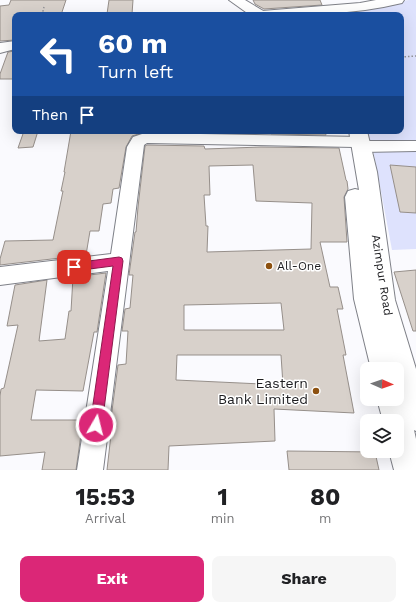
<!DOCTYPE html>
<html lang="en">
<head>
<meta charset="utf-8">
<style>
	:root { --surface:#fff; --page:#f6f6f6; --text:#202124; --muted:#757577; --accent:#db2777 }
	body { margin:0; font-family:"Work Sans",sans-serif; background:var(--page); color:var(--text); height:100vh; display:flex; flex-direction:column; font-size:15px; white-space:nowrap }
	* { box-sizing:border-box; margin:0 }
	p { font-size:13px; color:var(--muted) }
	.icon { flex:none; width:22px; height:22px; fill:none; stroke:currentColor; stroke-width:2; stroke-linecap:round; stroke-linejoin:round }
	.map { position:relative; height:470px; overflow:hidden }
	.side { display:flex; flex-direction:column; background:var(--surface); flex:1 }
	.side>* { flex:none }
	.banner { position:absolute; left:12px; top:12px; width:392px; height:122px; border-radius:8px; box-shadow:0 4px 16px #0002; background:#1a4fa0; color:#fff; overflow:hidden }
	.needle { width:26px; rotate:92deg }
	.fabs { position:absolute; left:360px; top:362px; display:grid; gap:8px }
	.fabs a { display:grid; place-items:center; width:44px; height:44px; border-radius:8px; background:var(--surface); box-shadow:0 4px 16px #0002; font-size:20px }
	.pin { position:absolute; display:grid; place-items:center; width:34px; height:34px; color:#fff; margin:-17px; border-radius:8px; box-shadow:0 2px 6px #0006 }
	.me { position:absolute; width:44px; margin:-22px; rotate:8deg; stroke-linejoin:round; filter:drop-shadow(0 0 3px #0008) }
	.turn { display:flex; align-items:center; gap:14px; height:84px; padding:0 20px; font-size:18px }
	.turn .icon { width:52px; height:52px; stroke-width:2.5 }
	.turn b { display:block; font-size:28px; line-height:34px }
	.then { display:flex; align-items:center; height:38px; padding:0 20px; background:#0003; gap:8px; font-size:15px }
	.eta { display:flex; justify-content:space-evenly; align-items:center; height:68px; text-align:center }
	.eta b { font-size:24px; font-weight:700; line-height:28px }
	.primary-button { display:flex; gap:8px; margin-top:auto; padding:8px 20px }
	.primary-button a { flex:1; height:46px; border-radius:8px; background:var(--accent); color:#fff; font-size:16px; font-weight:700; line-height:46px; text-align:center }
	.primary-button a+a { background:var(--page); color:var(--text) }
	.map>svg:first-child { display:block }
	.green { fill:#dee2fd }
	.building { fill:#d8d1cb; stroke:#968f8a; fill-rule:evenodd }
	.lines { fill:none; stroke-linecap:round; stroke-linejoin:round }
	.minor-casing { stroke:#7f8188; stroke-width:2 }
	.tertiary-casing { stroke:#7f8188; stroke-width:2 }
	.secondary-casing { stroke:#7f8188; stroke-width:2 }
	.path { stroke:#929296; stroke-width:1.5; stroke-dasharray:1.5 2; stroke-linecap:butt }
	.minor { fill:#fff; fill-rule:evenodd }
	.tertiary { fill:#fff; fill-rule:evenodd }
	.secondary { fill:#fff; fill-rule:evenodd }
	.route { fill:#db2777; stroke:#8e194d }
	.poi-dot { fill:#8d5110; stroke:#fff; stroke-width:1.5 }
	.labels { text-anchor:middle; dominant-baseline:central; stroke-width:3; stroke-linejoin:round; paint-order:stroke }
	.poi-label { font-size:12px; fill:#1d1d20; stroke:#fff; text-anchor:start }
	.street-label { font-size:12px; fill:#1d1d20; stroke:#fff }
	.near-poi-label { font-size:14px; fill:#1d1d20; stroke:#fff; text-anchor:end }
</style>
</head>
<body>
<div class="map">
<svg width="416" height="470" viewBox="0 0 416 470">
	<rect width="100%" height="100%" fill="#fafafe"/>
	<polygon class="green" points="409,0 416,0 416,249 392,250 373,149 367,131 401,131 401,15 331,15 330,11"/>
	<g class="building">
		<polygon points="11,0 66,0 61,15 15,15 15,40 0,41 0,6 9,5"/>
		<polygon points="109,0 133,0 132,14 107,14"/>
		<polygon points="253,0 320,0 322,5 264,9 255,4"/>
		<polygon points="15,51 15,79 0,79 0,74 8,52"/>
		<polygon points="24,131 38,131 33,147 18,148"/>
		<polygon points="71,131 170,131 145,132 132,136 126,147 119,188 113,189 111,203 103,204 99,231 90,231 86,255 0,265 0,259 5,241 53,240 63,191 61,191 65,172 64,172"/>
		<polygon points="271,131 325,131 326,135 271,134"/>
		<path d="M147,145L204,146L205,149L261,147L339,148L346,180L347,181L348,189L344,197L347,242H320L330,287H338L343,309H337L346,355H343L354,413L274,409L275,441L169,446L168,470H107L112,426H110L118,365L126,364L128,331H122L125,309L130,308L133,275H129L135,232H136L138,207L145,146ZM253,165L256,201L312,203L311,249L207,252L208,226H206L204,195H210L209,166ZM281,303L284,330H184V305ZM177,355H281L283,385L176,380Z"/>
		<polygon points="390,165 416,167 416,213 400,212"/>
		<polygon points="416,270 416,331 413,331 394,272"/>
		<polygon points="106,273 97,332 94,332 83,391 36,390 31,420 83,420 76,470 42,470 45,452 0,456 0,396 1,389 4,388 18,325 7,326 15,285 47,280 39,341 65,339 69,311 71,311 73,277"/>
		<polygon points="287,451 375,452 379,470 289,470"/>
	</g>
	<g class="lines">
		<defs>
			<polygon id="minor" points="145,133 361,137 366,138 368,141 416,141 416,151 362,152 357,151 354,147 147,143 144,145 103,470 77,470 108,271 0,285 0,267 111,254 127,147 133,137"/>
			<g id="tertiary">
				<path d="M376,0H404L402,3C353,15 304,15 255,15L257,12L262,11L360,3Z"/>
				<polygon points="15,41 15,49 0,53 0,43"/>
			</g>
			<g id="secondary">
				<polygon points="229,0 245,0 265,12 267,15 250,15"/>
				<polygon points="349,131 367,131 377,172 395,300 416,369 416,431 414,430 416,439 416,470 394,470 389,451 397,451 397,421 383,421 377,399 397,399 397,369 371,369 354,299 345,197 348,191 355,189 359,190"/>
			</g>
		</defs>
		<use href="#minor" class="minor-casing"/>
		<use href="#tertiary" class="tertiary-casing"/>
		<use href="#secondary" class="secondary-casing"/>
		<g class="path">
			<polyline points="42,15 44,7"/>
			<polyline points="401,57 416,56"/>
		</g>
		<use href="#minor" class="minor"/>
		<use href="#tertiary" class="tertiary"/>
		<use href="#secondary" class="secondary"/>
	</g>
	<polygon class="route" points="119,257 122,258 123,261 102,425 100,429 96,431 92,429 90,425 113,266 74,271 71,270 69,267 71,264 74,263"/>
	<g class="poi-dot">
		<circle cx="269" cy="266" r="4"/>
		<circle cx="316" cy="391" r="4"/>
	</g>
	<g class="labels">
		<g class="poi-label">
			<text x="277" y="266">All-One</text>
		</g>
		<g class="street-label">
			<text transform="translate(382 275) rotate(81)">Azimpur Road</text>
		</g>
		<g class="near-poi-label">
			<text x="308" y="383">Eastern<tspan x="308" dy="16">Bank Limited</tspan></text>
		</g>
	</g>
</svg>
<div class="fabs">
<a><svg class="needle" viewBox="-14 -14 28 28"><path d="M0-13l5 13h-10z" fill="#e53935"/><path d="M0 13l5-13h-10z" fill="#757577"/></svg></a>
<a><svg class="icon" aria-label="layers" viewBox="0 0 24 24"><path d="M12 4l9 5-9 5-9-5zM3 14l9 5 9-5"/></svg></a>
</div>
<div class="pin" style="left:74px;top:267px;background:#d93025"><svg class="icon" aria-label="arrive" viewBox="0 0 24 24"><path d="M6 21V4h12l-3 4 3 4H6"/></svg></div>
<svg class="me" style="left:96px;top:425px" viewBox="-20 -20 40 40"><circle r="17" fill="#db2777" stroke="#fff" stroke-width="3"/><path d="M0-11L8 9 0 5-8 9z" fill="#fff"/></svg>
<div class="banner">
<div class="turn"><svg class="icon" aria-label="left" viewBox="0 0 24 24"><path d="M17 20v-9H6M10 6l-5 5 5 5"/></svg><div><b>60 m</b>Turn left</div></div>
<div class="then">Then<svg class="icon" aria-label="arrive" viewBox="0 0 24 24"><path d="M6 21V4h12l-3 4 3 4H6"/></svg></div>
</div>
</div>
<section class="side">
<div class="eta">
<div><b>15:53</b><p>Arrival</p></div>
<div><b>1</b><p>min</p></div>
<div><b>80</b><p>m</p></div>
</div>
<div class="primary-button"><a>Exit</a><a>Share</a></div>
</section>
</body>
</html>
